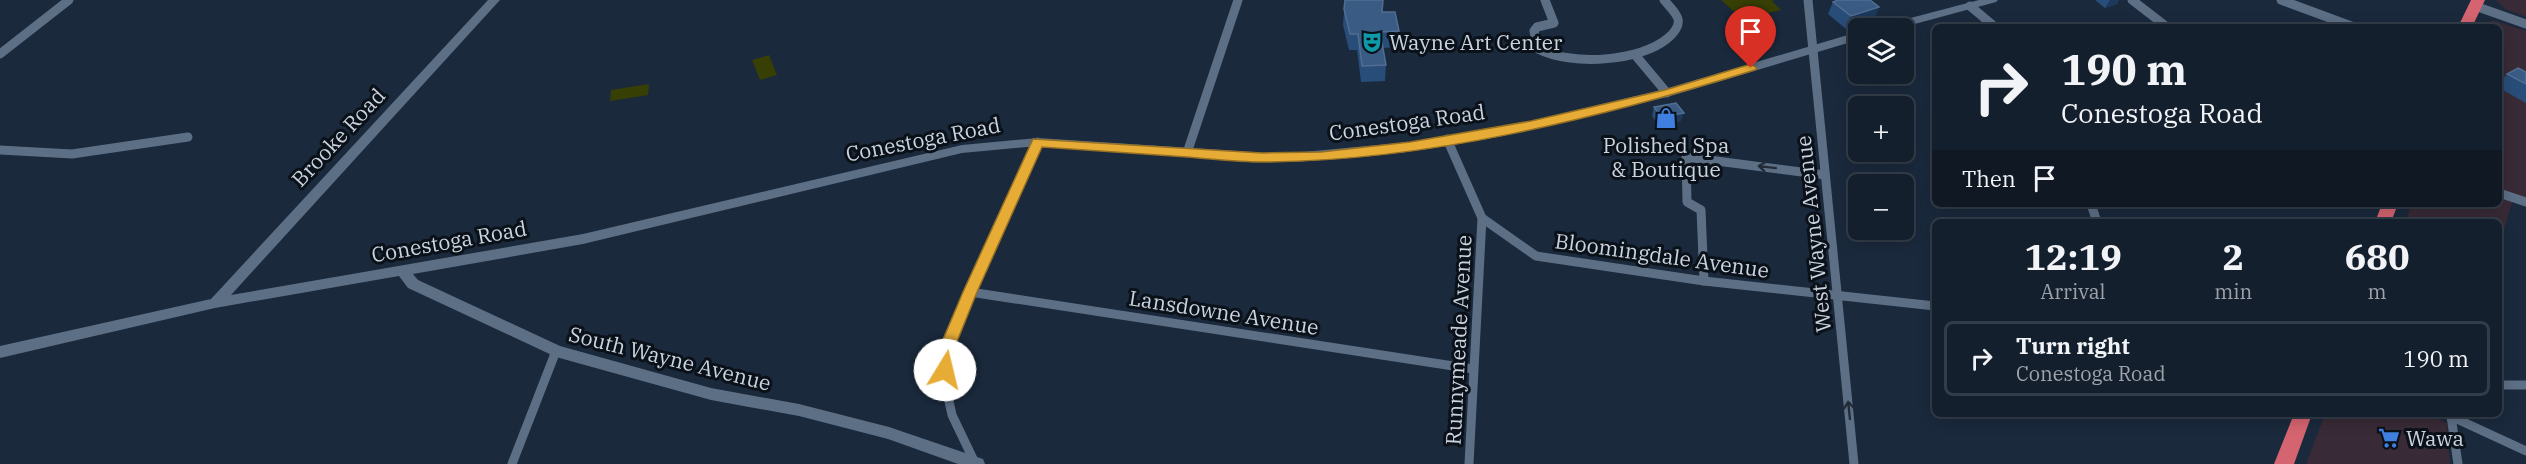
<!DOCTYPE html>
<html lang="en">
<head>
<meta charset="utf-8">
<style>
	:root { --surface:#141f2d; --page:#212c39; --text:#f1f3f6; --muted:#9da2aa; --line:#333d49 }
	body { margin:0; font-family:"IBM Plex Serif",serif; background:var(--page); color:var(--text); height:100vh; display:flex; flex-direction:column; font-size:22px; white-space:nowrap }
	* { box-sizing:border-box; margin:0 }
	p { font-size:20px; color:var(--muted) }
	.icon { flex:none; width:33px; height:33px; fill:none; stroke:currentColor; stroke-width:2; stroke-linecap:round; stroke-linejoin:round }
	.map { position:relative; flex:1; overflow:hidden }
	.details { position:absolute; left:1932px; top:219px; width:570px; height:198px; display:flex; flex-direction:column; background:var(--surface); border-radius:9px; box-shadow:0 3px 15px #0003,0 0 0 2px var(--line) }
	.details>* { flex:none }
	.guide { position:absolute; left:1932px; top:24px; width:570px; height:183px; border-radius:9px; box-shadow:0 3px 15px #0003,0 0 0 2px var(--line); background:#141f2d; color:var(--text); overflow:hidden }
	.tools { position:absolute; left:1848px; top:18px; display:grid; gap:12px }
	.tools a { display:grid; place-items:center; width:66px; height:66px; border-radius:9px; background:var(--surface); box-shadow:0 3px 15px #0003,0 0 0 2px var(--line); font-size:30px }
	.pin { position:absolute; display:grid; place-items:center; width:51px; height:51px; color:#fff; margin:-62px -26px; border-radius:50% 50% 50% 0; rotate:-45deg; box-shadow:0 0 6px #0007 }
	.pin .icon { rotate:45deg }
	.me { position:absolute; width:66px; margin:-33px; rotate:9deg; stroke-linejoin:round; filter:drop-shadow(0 0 4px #0008) }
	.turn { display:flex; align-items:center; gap:21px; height:126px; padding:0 30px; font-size:27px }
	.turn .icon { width:78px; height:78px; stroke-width:2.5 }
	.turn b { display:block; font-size:42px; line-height:51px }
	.then { display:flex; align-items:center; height:57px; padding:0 30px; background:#0003; gap:12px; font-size:22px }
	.eta { display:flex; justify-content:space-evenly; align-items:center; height:102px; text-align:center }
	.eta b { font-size:36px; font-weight:700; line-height:42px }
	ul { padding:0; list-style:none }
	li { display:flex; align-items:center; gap:18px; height:75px; margin:0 12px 9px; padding:0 18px; border:3px solid var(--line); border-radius:9px }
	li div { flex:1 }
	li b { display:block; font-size:22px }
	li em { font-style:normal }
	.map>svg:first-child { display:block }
	.commercial { fill:#382a36 }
	.green { fill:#383f04 }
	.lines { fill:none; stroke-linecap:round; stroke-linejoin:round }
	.street { stroke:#5d6f85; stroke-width:9 }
	.secondary { fill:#5d6f85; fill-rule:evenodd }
	.highway { fill:#d46470; fill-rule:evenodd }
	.wall { fill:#294d79 }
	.shaded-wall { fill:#1c395c }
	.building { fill:#3a5b84; stroke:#516e92; stroke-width:1.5 }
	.oneway { stroke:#232d39 }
	.route { fill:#e6ac36; stroke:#967023; stroke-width:1.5 }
	.labels { text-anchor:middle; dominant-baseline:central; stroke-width:6; stroke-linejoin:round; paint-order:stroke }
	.poi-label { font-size:21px; fill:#cad3e0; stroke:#0a1119; text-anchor:start }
	.street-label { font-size:21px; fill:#cad3e0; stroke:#0a1119 }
</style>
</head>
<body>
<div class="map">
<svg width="2526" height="464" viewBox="0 0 2526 464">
	<rect width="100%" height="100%" fill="#1a293c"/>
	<g class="commercial">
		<polygon points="2496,0 2526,0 2526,17 2505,9"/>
		<polygon points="2492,20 2526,31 2526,199 2514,196 2499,247 2499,222 2405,222 2412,204 2499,204 2499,27 2489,27"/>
		<polygon points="2325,414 2428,414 2447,423 2450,464 2306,464"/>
	</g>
	<g class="green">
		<polygon points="1721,0 1775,0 1772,1 1781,10 1742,19"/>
		<polygon points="769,55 777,75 760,80 752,60"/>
		<polygon points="649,84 648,95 610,101 611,90"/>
	</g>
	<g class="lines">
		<g class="street">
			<path d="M1545,0L1554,23L1537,27L1534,31L1538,49C1571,66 1640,62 1668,38C1673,34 1680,26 1678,19C1676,12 1668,5 1664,0"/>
			<polyline points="1808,0 1854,464"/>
			<polyline points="2132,0 2167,27"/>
			<polyline points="2281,0 2354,27"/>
			<polyline points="1970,6 1995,27"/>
			<polyline points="2475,6 2526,24"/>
			<polyline points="0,54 69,0"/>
			<polyline points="1636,56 1667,93"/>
			<polyline points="1447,139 1482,218 1536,256 1704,281 1935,306"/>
			<polyline points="0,150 72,154 188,137"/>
			<polyline points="1187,153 1238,0"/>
			<polyline points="2499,193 2526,202"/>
			<polyline points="2091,204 2097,222"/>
			<polyline points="1704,281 1701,210 1687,202 1686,157 1825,175"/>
			<polyline points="970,292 1473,369"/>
			<polyline points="2499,385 2526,385"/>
			<polyline points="2446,414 2526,451"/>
			<polyline points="2451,416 2458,464"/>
			<polyline points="975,463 952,415 947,392 947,349 1038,142"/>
			<polyline points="512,464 556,351"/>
			<polyline points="1469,464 1482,218"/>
		</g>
		<g class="secondary">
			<polygon points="488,0 500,0 231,295 583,234 962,145 1038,138 1282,154 1410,142 1531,121 1665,89 1858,32 1858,40 1667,97 1531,129 1410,150 1282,162 1038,146 962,153 583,244 413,274 418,280 560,346 711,388 799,404 889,427 983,459 985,464 958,464 888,439 799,416 711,400 556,357 408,288 399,276 215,308 0,358 0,346 211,299"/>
			<polygon points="1979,0 1998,0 1996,2 1900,28 1882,28 1884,25"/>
		</g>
		<g class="highway">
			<polygon points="2471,0 2485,0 2472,27 2458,27"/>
			<polygon points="2382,204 2398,204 2391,222 2375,222"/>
			<polygon points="2294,414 2312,414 2294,464 2274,464"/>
		</g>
	</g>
	<g class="wall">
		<polygon points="1345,0 1382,12 1399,31 1398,47 1383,48 1386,65 1385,81 1361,82 1357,50 1349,50 1343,25"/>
		<polygon points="2095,0 2119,0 2117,4 2105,8"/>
		<polygon points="1833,2 1879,7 1874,19 1846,29 1828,14"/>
		<polygon points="2526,72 2526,103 2499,88 2499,84 2507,74"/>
		<polygon points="1654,107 1681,121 1659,126 1652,116"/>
	</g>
	<g class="shaded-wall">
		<polygon points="2110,0 2119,0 2117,4 2105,8"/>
		<polygon points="1879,7 1874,19 1846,29 1851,16"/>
		<polygon points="1684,113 1681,121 1659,126 1661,117"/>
	</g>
	<g class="building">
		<polygon points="1345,0 1383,0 1382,12 1395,12 1399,31 1380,32 1386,65 1362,66 1358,34 1350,34 1344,9"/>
		<polygon points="1838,0 1870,0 1879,7 1851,16 1833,2"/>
		<polygon points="2518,68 2526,72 2526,84 2507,74"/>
		<polygon points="1676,103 1684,113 1661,117 1654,107"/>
	</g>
	<defs><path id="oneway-shaft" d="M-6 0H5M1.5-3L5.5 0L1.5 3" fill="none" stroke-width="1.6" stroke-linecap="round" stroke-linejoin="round" transform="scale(1.5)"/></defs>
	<g class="oneway">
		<use href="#oneway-shaft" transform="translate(1767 167) rotate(-173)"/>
		<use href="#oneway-shaft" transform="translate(1849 410) rotate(-96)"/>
	</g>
	<path class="route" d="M1751,64L1757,68L1755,70C1599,118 1429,161 1264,162C1239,162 1213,159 1187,157C1139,154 1090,150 1042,147L977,292L954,349L953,370L945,376L938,370L939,349L963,292L1033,139L1262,153L1321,152L1410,142L1531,121L1665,90Z"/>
	<defs>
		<symbol id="theatre-bare" viewBox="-9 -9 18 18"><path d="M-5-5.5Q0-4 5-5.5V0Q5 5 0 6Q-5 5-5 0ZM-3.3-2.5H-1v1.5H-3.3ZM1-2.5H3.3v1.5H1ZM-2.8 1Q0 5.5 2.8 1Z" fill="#0f9aa8" stroke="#0a1119" stroke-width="2.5" paint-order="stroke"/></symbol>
		<symbol id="shop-bare" viewBox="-9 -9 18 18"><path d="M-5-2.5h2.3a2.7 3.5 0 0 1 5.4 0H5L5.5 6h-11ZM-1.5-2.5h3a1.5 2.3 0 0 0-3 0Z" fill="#3f7fe0" stroke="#0a1119" stroke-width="2.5" paint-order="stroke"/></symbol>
		<symbol id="supermarket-bare" viewBox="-9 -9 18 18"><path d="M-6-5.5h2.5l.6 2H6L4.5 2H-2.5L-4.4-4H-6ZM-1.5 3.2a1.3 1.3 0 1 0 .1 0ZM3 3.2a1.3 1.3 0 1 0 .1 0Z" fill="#3f7fe0" stroke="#0a1119" stroke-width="2.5" paint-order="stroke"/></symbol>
	</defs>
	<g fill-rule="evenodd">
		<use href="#theatre-bare" x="1357" y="27" width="30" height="30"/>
		<use href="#shop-bare" x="1651" y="103" width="30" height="30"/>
		<use href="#supermarket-bare" x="2374" y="423" width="30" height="30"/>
	</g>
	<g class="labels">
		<g class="poi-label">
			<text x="1389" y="42">Wayne Art Center</text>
			<text x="1666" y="145" text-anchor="middle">Polished Spa<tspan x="1666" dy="24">&amp; Boutique</tspan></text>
			<text x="2406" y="438">Wawa</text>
		</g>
		<g class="street-label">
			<text transform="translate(1407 122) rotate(-8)">Conestoga Road</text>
			<text transform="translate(338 137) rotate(-47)">Brooke Road</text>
			<text transform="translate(923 139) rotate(-11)">Conestoga Road</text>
			<text transform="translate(1813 234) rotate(-96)">West Wayne Avenue</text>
			<text transform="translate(449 241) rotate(-10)">Conestoga Road</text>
			<text transform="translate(1662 255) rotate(8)">Bloomingdale Avenue</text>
			<text transform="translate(1224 312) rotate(9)">Lansdowne Avenue</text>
			<text transform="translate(1458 340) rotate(-87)">Runnymeade Avenue</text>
			<text transform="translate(670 358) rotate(14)">South Wayne Avenue</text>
		</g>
	</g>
</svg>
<div class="tools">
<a><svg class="icon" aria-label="layers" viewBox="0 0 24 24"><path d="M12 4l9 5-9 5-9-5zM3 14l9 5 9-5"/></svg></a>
<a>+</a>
<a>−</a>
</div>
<div class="pin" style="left:1751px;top:68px;background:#d93025"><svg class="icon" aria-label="arrive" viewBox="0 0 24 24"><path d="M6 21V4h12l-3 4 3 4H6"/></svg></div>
<svg class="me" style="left:945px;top:370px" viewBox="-20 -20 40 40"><circle r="19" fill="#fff"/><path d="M0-13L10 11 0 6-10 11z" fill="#e6ac36"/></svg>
<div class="guide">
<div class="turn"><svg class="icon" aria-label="right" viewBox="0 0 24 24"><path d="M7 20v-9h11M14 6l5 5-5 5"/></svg><div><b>190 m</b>Conestoga Road</div></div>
<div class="then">Then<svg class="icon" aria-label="arrive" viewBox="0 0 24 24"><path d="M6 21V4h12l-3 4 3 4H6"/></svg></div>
</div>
<section class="details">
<div class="eta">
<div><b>12:19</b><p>Arrival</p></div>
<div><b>2</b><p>min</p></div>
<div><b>680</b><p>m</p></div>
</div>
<ul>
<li><svg class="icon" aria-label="right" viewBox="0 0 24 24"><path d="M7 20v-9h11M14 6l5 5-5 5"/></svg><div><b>Turn right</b><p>Conestoga Road</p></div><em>190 m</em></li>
</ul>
</section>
</div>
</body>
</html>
